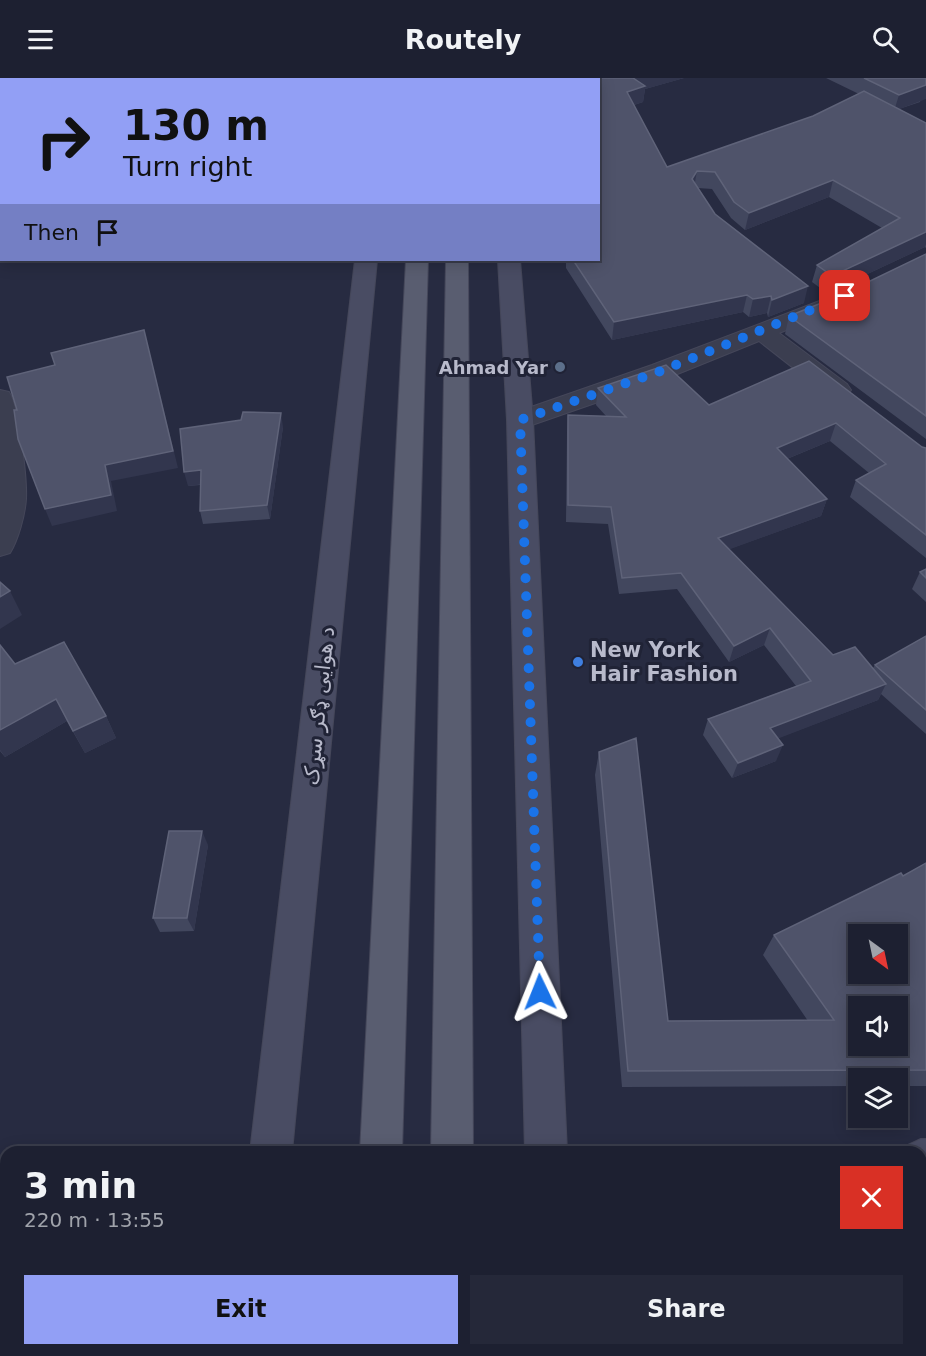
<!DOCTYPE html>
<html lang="en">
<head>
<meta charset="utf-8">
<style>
	:root { --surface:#1d2031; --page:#252839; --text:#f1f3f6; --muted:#a0a3ab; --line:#3b3e4d; --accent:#929ff5 }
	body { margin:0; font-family:"DejaVu Sans","Noto Naskh Arabic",sans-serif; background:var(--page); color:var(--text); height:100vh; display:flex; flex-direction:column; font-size:22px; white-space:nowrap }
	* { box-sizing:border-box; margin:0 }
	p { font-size:20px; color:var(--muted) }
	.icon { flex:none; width:33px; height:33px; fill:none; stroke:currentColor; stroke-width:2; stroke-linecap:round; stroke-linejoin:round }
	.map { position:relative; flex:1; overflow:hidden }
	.details { position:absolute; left:0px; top:1068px; width:927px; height:210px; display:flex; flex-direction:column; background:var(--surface); border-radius:18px 18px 0 0; box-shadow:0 3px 15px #0003,0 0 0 2px var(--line) }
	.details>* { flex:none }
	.hud { position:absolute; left:0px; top:0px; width:600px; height:183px; box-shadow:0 3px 15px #0003,0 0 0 2px var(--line); background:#929ff5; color:#111; overflow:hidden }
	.needle { width:39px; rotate:147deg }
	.tools { position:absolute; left:848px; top:846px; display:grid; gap:12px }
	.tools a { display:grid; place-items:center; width:60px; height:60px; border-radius:0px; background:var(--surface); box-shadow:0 3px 15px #0003,0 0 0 2px var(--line); font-size:30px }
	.pin { position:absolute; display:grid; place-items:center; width:51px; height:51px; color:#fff; margin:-26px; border-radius:12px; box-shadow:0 3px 9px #0006 }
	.me { position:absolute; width:66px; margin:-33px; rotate:358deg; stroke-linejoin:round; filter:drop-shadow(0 0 4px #0008) }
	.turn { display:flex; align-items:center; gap:21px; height:126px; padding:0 24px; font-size:27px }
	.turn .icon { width:78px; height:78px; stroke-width:2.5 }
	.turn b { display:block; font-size:42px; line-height:51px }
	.then { display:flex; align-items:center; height:57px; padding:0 24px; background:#0003; gap:12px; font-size:22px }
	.round { display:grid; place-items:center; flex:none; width:63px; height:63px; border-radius:0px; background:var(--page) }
	.summary { display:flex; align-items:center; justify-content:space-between; height:102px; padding:0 24px }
	h1 { font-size:36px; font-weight:600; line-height:45px }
	.button { display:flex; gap:12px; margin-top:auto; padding:12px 24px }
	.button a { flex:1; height:69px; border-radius:0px; background:var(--accent); color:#111; font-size:24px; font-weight:600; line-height:69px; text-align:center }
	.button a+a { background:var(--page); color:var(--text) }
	header { display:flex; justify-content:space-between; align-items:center; height:78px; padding:0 24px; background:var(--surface); font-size:27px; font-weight:600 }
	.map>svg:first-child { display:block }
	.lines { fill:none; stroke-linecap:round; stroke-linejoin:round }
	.street-casing { stroke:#45475a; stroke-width:2 }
	.secondary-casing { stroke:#45475a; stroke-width:2 }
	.primary-casing { stroke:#45475a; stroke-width:2 }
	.street { fill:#3b3e50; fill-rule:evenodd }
	.secondary { fill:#494c63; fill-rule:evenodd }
	.primary { fill:#595d70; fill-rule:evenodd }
	.wall { fill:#42475e }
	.shaded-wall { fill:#32364e }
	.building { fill:#4f536a; stroke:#5f6379; stroke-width:1.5; fill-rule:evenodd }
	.route { stroke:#1a73e8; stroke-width:10; stroke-dasharray:0 18 }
	.service-dot { fill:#5c6f8a; stroke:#202336; stroke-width:2 }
	.shop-dot { fill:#3f7fe0; stroke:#202336; stroke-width:2 }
	.labels { text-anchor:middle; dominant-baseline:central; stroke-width:6; stroke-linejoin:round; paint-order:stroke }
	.far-poi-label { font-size:18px; font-weight:bold; fill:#b8bacb; stroke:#202336; text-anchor:end }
	.poi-label { font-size:21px; font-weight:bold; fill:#b8bacb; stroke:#202336; text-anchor:start }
	.street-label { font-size:21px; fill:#b8bacb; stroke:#202336 }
</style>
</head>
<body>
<header><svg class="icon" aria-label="menu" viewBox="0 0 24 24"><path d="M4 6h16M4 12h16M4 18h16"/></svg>Routely<svg class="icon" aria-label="search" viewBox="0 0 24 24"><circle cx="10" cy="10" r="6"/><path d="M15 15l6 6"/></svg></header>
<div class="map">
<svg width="926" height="1278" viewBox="0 0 926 1278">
	<rect width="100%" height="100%" fill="#272b41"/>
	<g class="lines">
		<defs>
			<g id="street">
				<polygon points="201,0 221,0 200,2"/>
				<polygon points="0,98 2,98 0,111"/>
				<polygon points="830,219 838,221 842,226 838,231 779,255 847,306 851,312 847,318 838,320 829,318 759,263 670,299 529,348 520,350 511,348 507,342 511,336 652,287"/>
				<path d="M0,312L9,314C19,330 27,401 26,421C25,437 18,462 10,475L0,478Z"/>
			</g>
			<g id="secondary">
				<rect x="376" y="0" width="18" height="2"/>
				<rect x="486" y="0" width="18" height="2"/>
				<polygon points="355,182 377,182 292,1074 250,1074"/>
				<polygon points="498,182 520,182 533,342 567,1074 525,1074 507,342"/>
				<polygon points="921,1061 926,1061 926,1105 921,1105 921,1074 903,1074 906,1068"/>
				<rect x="226" y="1272" width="48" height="6"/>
				<polygon points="529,1272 577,1272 578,1278 530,1278"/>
			</g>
			<g id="primary">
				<rect x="417" y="0" width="18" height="2"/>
				<rect x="450" y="0" width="18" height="2"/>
				<polygon points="406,182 428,182 402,1074 360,1074"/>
				<polygon points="446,182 468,182 473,1074 431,1074"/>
				<rect x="349" y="1272" width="48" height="6"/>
				<rect x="427" y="1272" width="48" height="6"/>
			</g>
		</defs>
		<use href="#street" class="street-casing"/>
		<use href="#secondary" class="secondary-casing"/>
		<use href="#primary" class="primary-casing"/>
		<use href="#street" class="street"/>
		<use href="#secondary" class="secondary"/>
		<use href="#primary" class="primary"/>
	</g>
	<g class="wall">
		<polygon points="35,0 153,0 153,2 37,2"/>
		<polygon points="541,0 684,0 645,11 643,24 634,27 667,89 813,38 859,16 826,0 926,0 920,24 899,31 926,45 926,170 925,169 827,215 812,204 817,187 882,150 829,119 745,152 731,140 712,111 698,110 715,136 804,225 768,239 767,235 749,239 743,234 612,262 566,190 566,182 598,182 598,2 541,2"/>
		<polygon points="926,176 926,361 785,256 789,238 839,218"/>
		<polygon points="809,283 922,369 926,370 926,480 850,419 856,402 869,395 830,363 787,381 827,421 821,438 729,471 833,577 873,590 875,587 926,558 926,656 881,616 878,622 778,660 776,683 732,700 703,657 708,641 796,608 764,567 729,584 677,511 619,516 608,446 566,444 567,354 568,337 606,338 596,327 598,310 709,327"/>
		<polygon points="283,349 270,441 203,446 200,433 200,407 188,408"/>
		<polygon points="926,491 926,524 912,511 920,494"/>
		<polygon points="0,567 15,586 106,638 116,660 85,675 67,643 5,679 0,673"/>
		<polygon points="599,674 668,943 808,943 763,877 774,857 903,798 926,785 926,1008 897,1008 897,1000 858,1000 858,1008 622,1009 595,697"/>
		<polygon points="208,767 194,853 160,854 153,840"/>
	</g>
	<g class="shaded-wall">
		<polygon points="5,0 16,0 16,2 3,2"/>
		<rect x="75" y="0" width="78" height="2"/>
		<polygon points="632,0 684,0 645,11 643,24 625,30 627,14"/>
		<polygon points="2,3 2,49 0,50 0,4"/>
		<polygon points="926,7 926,21 894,33 899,17"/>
		<polygon points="697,93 694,110 692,101"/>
		<polygon points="833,102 829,119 745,152 749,135"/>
		<polygon points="926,154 926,166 925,169 827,215 832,198"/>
		<polygon points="808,208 804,225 768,239 772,222"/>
		<polygon points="747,217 743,234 612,262 614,244"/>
		<polygon points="771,218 767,235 749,239 753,221"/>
		<polygon points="144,252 178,390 111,403 117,433 52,448 45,431"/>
		<polygon points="281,335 283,349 270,441 267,427"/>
		<polygon points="836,345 830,363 772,387 777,370"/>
		<polygon points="201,392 204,406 188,408 184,394"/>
		<polygon points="827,421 821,438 714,477 718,460"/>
		<polygon points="10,513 22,537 0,551 0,519"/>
		<polygon points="770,550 764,567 729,584 734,568"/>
		<polygon points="886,606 878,622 764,666 770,650"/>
		<polygon points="56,621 67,643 5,679 0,672 0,652"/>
		<polygon points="106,638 116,660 85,675 73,653"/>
		<polygon points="783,667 776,683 732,700 738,685"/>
		<polygon points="202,753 208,767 194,853 187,840"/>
	</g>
	<g class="building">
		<polygon points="266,0 335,0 334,2 262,2"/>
		<polygon points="545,0 633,0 645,8 627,14 667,89 813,38 864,13 926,45 926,154 832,198 817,187 900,140 833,102 749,135 734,124 715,94 697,93 692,101 715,136 808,208 772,222 771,218 753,221 747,217 614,244 573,182 598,182 598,2 545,2"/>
		<polygon points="864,0 926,0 926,7 899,17"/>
		<polygon points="926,176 926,338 789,238 839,218"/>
		<polygon points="144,252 173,373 105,387 111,417 45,431 18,361 14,332 17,332 7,299 55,287 51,275"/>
		<polygon points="809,283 922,369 926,370 926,457 856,402 886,386 836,345 777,370 827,421 718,460 833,577 855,569 886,606 770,650 783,667 738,685 708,641 811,603 770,550 734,568 681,495 622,500 611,429 568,427 568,337 626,339 598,310 666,287 709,327"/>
		<polygon points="243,334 281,335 267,427 200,433 201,392 184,394 180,351 241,342"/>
		<polygon points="926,491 926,500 920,494"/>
		<polygon points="0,504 10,513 0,519"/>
		<polygon points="926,558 926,632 875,587"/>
		<polygon points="64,564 106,638 73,653 56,621 0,652 0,567 15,586"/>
		<path d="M636,660L668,943L834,942L774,857L901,795L903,798L926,785V992L628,993L599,674ZM858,856H897V896H858ZM858,928H897V968H858Z"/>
		<polygon points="169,753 202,753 187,840 153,840"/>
	</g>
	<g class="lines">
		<polyline class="route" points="540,914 520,342 661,293 845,218"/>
	</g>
	<circle class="service-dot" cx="560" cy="289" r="6"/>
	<circle class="shop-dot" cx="578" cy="584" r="6"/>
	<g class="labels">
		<g class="far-poi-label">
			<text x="548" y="289">Ahmad Yar</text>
		</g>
		<g class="poi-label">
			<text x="590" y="572">New York<tspan x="590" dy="24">Hair Fashion</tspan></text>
		</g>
		<g class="street-label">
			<text transform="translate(319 628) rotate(-84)">د هوایی ډګر سړک</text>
		</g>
	</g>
</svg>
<div class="tools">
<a><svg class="needle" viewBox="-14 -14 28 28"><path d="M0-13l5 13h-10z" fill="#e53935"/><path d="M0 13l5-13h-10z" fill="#a0a3ab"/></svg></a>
<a><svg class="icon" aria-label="sound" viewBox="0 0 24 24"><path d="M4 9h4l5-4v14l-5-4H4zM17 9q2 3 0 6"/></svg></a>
<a><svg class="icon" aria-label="layers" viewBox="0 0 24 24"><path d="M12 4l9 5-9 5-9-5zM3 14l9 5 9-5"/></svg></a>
</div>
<div class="pin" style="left:845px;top:218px;background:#d93025"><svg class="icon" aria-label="arrive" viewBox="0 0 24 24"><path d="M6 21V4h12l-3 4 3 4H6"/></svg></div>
<svg class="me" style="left:540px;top:914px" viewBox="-20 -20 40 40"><path d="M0-17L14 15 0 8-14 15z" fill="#1a73e8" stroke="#fff" stroke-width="4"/></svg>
<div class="hud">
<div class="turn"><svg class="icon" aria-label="right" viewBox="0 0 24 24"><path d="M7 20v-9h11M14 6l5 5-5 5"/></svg><div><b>130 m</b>Turn right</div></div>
<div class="then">Then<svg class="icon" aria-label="arrive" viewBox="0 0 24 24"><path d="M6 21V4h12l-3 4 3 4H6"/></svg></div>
</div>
<section class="details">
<div class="summary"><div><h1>3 min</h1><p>220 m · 13:55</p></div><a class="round" style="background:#d93025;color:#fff"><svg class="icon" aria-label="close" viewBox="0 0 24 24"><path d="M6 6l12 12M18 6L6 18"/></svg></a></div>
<div class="button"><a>Exit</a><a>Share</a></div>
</section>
</div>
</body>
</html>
